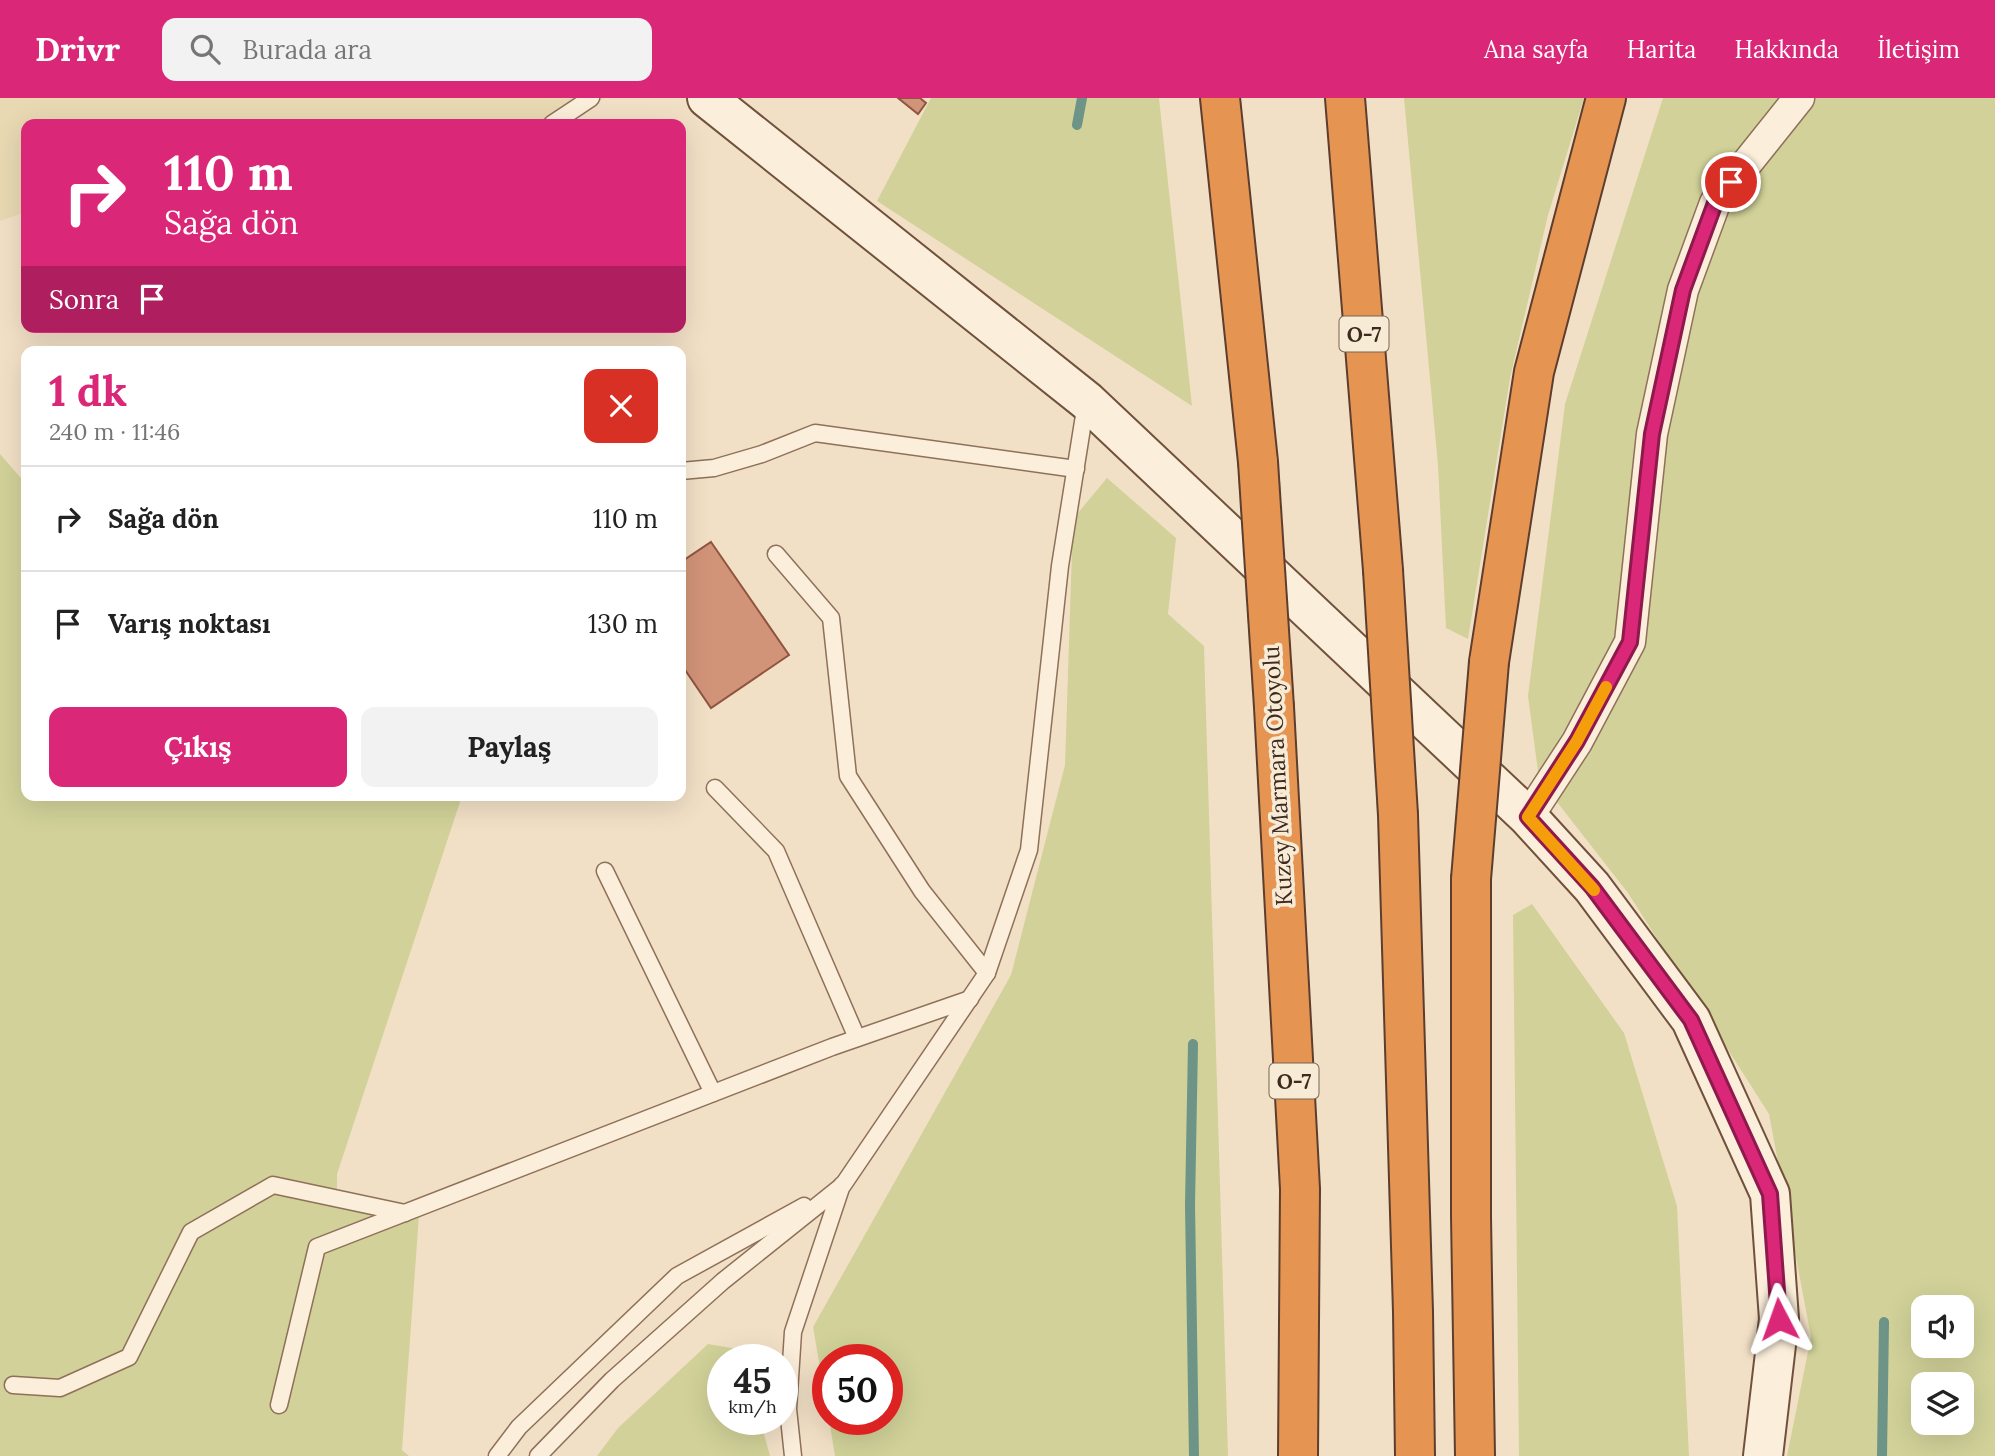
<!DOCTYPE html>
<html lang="tr">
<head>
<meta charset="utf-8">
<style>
	:root { --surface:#fff; --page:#f2f2f2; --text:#222; --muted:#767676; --line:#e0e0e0; --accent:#db2777 }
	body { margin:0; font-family:Lora,serif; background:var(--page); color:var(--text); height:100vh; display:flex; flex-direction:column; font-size:26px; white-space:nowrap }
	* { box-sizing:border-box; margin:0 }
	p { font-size:23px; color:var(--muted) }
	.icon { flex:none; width:38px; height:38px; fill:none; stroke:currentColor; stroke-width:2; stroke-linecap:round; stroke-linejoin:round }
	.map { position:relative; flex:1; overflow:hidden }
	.panel { position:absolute; left:21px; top:248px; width:665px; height:455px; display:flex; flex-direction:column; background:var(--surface); border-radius:14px; box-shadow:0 7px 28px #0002 }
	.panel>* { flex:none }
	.banner { position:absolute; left:21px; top:21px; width:665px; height:214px; border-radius:14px; box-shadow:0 7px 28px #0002; background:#db2777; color:#fff; overflow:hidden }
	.controls { position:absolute; left:1911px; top:1197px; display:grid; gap:14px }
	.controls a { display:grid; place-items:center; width:63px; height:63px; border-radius:14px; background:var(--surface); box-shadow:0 7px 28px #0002; font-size:35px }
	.speed { position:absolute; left:707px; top:1246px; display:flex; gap:14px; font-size:35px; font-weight:700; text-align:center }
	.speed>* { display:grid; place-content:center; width:91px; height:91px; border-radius:50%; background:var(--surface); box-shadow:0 7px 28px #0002; line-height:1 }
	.speed small { font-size:18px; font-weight:400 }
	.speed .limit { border:10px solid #d22; background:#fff; color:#111 }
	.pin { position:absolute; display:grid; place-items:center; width:60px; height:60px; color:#fff; margin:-30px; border:4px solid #fff; border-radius:50%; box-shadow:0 2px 7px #0007 }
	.me { position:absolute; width:77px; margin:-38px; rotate:356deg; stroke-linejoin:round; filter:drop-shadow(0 0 5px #0008) }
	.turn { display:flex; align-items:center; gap:24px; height:147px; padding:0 28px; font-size:32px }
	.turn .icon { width:91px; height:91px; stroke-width:2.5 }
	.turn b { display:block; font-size:49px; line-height:60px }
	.then { display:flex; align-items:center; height:66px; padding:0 28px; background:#0003; gap:14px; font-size:26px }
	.round { display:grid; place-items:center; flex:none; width:74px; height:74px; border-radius:14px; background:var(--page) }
	.overview { display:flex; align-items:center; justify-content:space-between; height:119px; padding:0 28px }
	h1 { font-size:42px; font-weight:800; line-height:52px; color:var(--accent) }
	.primary-button { display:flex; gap:14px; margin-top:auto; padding:14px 28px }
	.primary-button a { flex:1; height:80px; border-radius:14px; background:var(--accent); color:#fff; font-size:28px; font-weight:800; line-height:80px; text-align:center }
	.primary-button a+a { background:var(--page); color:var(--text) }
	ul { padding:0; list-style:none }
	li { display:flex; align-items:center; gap:21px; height:105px; padding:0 28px; border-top:2px solid var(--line) }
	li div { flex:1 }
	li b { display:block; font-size:26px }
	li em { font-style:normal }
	header { display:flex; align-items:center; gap:42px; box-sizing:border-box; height:98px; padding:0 35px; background:var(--accent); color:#fff }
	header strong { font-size:33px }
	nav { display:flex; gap:38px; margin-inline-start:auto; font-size:24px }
	.search { width:490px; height:63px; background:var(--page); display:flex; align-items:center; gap:18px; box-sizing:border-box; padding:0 24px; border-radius:14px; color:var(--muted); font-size:26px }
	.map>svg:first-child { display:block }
	.farmland { fill:#e8d9b3 }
	.green { fill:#d1d199; fill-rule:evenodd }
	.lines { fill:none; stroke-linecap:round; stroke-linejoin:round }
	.stream { stroke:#6d9486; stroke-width:10 }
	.building { fill:#d29479; stroke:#90553e; stroke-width:2 }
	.lane-casing { stroke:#8f705a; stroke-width:19 }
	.street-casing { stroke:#8f705a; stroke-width:33 }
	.secondary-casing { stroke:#71513d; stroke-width:42 }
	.highway-casing { stroke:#5d3e2e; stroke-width:42 }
	.lane { stroke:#fbeeda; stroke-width:16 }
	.street { stroke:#fbeeda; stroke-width:30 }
	.secondary { stroke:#fbeeda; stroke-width:38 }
	.highway { stroke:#e69452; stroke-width:38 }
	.highway-bridge-casing { stroke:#5d3e2e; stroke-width:42; stroke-linecap:butt }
	.highway-bridge { stroke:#e69452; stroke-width:38 }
	.route-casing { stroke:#8e194d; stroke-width:18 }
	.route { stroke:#db2777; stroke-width:12 }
	.slow { stroke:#f59e0b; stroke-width:12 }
	.labels { text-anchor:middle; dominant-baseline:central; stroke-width:7; stroke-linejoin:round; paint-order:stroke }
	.shield { fill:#f8ebd6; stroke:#766456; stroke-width:2 }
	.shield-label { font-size:21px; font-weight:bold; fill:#3e2a1f }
	.street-label { font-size:23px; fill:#3e2a1f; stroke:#f8ebd6 }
</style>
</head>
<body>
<header>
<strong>Drivr</strong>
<div class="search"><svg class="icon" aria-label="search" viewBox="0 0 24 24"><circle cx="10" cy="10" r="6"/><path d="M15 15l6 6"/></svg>Burada ara</div>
<nav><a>Ana sayfa</a><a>Harita</a><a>Hakkında</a><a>İletişim</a></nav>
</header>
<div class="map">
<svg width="1995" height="1358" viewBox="0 0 1995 1358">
	<rect width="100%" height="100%" fill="#f2e0c6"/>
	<polygon class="farmland" points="0,0 605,0 563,26 26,26 26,114 0,123"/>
	<g class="green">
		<polygon points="931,0 1159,0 1192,308 877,103"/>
		<polygon points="1404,0 1584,0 1548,117 1510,280 1468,541 1446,530 1438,367"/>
		<path d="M1663,0H1995V1358H1787L1811,1239L1769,1016L1628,795L1539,681L1528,598L1565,306ZM1923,1209H1962V1248H1923ZM1923,1286H1962V1325H1923Z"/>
		<polygon points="0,356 26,386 26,698 462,698 337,1076 337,1109 419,1117 402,1352 409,1358 0,1358"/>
		<polygon points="1107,380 1176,440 1168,516 1204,548 1228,1358 835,1358 829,1321 887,1321 887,1262 828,1262 828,1315 813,1229 1011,877 1065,667 1073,421"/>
		<polygon points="1532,806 1624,935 1677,1108 1689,1358 1519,1358 1513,817"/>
		<polygon points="708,1246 743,1252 746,1262 723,1262 723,1321 760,1321 770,1358 597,1358 618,1330"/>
	</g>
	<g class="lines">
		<g class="stream">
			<polyline points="1077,27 1082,0"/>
			<polyline points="1193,946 1190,1107 1194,1358"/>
			<polyline points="1882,1358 1884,1224"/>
		</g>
	</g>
	<g class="building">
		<polygon points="898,0 920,0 926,5 918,16"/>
		<polygon points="711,444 789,557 711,610 681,566 681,464"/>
	</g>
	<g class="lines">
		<defs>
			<g id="lane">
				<polyline points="552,26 591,0"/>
				<polyline points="681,373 714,370 762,356 815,335 1076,371"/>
				<polyline points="776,456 831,520 848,678 922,793 987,875"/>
				<polyline points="715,690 776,753 857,940"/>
				<polyline points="605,773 713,995"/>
				<polyline points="13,1287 60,1290 129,1259 191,1134 273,1087 405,1115"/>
				<polyline points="279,1307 317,1149 832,949 970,901"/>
				<polyline points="497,1358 519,1329 677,1178 804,1108"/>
				<polyline points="538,1358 612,1282 723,1183 843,1087 987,875 1029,752 1060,468 1086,305"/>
				<polyline points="793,1358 788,1311 793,1234 842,1087"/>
			</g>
			<polyline id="street" points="1528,719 1577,644 1630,544 1652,336 1683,192 1715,105 1799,0"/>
			<polyline id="secondary" points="707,0 1087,303 1528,719 1592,789 1691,922 1770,1096 1779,1221 1763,1358"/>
			<g id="highway">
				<polyline points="1220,0 1258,364"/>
				<polyline points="1345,0 1383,472"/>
				<polyline points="1489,564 1534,274 1606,0"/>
				<polyline points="1274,609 1300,1091 1298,1358"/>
				<polyline points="1398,717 1413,1214 1415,1358"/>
				<polyline points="1471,781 1471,1119 1475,1358"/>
			</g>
		</defs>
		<use href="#lane" class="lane-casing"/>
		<use href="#street" class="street-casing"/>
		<use href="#secondary" class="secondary-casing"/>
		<use href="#highway" class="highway-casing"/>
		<use href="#lane" class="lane"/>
		<use href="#street" class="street"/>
		<use href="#secondary" class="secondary"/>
		<use href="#highway" class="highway"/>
		<defs>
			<g id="highway-bridge">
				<polyline points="1258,364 1274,609"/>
				<polyline points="1383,472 1398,717"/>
				<polyline points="1471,781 1489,564"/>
			</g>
		</defs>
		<use href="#highway-bridge" class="highway-bridge-casing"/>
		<use href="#highway-bridge" class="highway-bridge"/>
	</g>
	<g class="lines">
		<defs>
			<polyline id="route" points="1731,84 1715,105 1683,192 1652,336 1630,544 1577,643 1528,719 1592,789 1691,922 1770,1096 1779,1221"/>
		</defs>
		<use href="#route" class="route-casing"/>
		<use href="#route" class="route"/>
		<polyline class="slow" points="1594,792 1528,719 1577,643 1606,589"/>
	</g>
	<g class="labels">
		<g class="shield">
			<rect x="1339.5" y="218.5" width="49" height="35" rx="5"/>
			<rect x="1269.5" y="965.5" width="49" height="35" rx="5"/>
		</g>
		<g class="shield-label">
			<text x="1364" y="236">O-7</text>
			<text x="1294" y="983">O-7</text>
		</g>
		<g class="street-label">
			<text transform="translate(1277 678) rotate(-93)">Kuzey Marmara Otoyolu</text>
		</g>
	</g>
</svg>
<div class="controls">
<a><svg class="icon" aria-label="sound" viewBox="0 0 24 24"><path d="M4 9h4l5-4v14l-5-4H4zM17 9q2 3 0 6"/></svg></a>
<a><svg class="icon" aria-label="layers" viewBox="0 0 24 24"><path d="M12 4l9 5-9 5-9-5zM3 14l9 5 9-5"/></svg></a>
</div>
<div class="speed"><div>45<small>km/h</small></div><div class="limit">50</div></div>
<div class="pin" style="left:1731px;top:84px;background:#d93025"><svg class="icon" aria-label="arrive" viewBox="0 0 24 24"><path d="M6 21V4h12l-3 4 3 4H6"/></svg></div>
<svg class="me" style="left:1779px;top:1221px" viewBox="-20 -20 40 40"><path d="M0-17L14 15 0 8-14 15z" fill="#db2777" stroke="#fff" stroke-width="4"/></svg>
<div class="banner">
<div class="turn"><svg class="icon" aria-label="right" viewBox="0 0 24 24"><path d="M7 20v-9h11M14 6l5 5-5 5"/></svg><div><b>110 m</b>Sağa dön</div></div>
<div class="then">Sonra<svg class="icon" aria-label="arrive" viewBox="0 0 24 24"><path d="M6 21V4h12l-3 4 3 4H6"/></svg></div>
</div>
<section class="panel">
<div class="overview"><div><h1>1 dk</h1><p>240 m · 11:46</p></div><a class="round" style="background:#d93025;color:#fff"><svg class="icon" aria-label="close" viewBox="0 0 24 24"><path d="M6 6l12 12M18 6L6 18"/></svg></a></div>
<ul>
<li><svg class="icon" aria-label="right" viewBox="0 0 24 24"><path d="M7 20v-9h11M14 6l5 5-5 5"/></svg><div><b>Sağa dön</b></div><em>110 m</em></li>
<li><svg class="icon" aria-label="arrive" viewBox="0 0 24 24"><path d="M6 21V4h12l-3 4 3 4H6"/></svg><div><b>Varış noktası</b></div><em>130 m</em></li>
</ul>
<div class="primary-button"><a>Çıkış</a><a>Paylaş</a></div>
</section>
</div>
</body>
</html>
